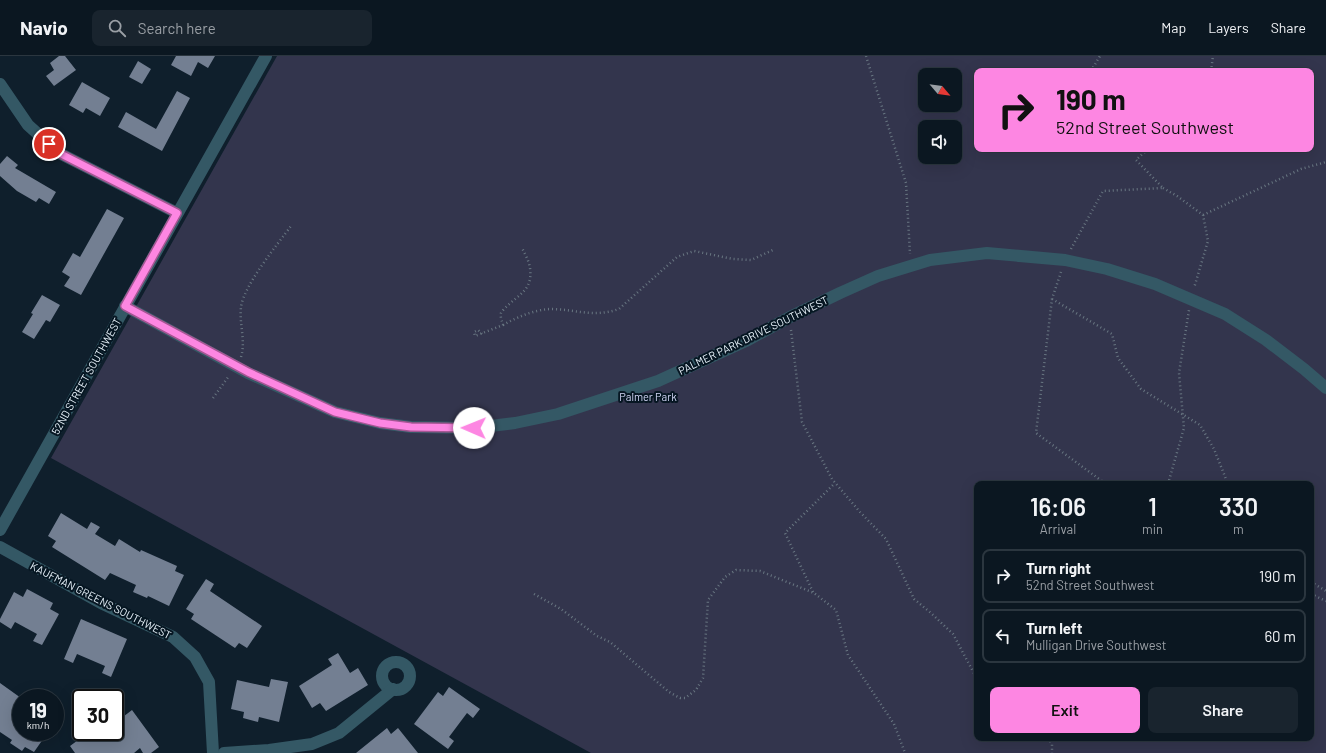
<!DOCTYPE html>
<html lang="en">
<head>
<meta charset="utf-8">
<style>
	:root { --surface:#0b1721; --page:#19242e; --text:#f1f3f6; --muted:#9a9fa5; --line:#2b363f; --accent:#fd86e2 }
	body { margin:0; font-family:Barlow,sans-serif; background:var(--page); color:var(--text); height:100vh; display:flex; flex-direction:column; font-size:15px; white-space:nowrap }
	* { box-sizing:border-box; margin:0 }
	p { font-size:13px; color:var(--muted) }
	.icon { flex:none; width:22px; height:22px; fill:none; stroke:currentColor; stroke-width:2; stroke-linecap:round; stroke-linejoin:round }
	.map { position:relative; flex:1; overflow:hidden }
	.sheet { position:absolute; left:974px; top:425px; width:340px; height:260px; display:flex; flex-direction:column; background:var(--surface); border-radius:8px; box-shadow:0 4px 16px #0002,0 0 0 1px var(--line) }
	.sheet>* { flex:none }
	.hud { position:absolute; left:974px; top:12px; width:340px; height:84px; border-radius:8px; box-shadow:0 4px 16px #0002,0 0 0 1px var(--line); background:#fd86e2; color:#111; overflow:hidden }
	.needle { width:26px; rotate:119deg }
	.controls { position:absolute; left:918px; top:12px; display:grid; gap:8px }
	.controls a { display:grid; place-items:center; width:44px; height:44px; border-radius:8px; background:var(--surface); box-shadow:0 4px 16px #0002,0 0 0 1px var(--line); font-size:20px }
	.speed { position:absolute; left:12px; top:633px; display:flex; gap:8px; font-size:20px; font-weight:700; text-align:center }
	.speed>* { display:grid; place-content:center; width:52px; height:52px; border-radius:50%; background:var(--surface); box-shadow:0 4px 16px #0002,0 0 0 1px var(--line); line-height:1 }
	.speed small { font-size:10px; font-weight:400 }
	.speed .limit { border:2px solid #111; border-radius:6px; background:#fff; color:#111 }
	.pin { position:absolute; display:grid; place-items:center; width:34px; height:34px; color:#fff; margin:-17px; border:2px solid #fff; border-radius:50%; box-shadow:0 1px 4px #0007 }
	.me { position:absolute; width:44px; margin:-22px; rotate:271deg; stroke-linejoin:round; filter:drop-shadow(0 0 3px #0008) }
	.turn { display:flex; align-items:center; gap:14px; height:84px; padding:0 16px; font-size:18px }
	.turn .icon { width:52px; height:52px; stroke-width:2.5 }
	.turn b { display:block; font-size:28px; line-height:34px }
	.eta { display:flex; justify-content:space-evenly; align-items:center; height:68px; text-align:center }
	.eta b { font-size:24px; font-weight:600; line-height:28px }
	.action { display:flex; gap:8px; margin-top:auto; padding:8px 16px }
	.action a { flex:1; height:46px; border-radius:8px; background:var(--accent); color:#111; font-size:16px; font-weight:600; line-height:46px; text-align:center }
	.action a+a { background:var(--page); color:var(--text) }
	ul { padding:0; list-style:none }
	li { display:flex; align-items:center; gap:12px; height:54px; margin:0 8px 6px; padding:0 8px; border:2px solid var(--line); border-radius:8px }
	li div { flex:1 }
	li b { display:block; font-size:15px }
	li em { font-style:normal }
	header { display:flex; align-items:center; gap:24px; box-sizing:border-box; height:56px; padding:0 20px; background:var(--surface); border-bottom:1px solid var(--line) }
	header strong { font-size:19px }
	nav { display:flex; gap:22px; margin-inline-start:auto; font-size:14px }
	.search { width:280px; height:36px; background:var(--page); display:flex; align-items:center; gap:10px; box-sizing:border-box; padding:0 14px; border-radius:8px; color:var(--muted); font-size:15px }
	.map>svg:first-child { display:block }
	.green { fill:#33354d; fill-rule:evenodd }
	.building { fill:#737f92 }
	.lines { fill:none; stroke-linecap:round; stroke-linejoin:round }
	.path { stroke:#697782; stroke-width:2.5; stroke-dasharray:1 3; stroke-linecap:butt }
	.minor { stroke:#345865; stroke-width:12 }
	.tertiary { stroke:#345865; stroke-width:12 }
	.route-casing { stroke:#a45793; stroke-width:10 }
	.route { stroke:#fd86e2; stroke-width:7 }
	.labels { text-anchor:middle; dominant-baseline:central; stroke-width:4; stroke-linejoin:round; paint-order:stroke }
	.street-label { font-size:11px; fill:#e8f3fb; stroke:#061622 }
	.park-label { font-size:11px; fill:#d3d7f6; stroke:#061622 }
</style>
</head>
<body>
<header>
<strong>Navio</strong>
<div class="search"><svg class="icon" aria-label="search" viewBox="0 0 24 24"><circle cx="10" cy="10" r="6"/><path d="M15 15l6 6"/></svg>Search here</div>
<nav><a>Map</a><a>Layers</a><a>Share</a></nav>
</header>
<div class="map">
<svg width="1326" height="697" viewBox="0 0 1326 697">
	<rect width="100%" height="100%" fill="#0f1f2c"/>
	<path class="green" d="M277,0H1326V697H591L51,402ZM977,15H1311V93H977ZM925,19H955V49H925ZM925,71H955V101H925ZM977,428H1311V682H977Z"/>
	<g class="building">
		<polygon points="59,0 65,0 76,14 54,30 46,20 54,14 50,7"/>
		<polygon points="176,0 215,0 208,12 198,6 191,20 171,9"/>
		<polygon points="138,5 151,13 142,28 129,21"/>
		<polygon points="82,26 110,42 100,60 86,52 83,57 69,49"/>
		<polygon points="177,35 190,42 162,95 118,71 126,56 156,73"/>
		<polygon points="7,100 18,109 15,112 56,136 49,148 39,142 36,146 17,135 0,120 0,108"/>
		<polygon points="107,153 124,162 81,239 64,230 70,221 62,216 73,197 80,201"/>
		<polygon points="42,239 60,249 50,266 46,264 34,283 22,276 33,258 31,257"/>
		<polygon points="61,457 87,473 91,466 100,471 95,478 115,490 119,483 140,496 141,494 177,510 175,515 184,519 169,550 148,540 147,542 133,536 136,529 110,517 105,524 52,491 56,485 48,480"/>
		<polygon points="206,523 214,528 210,535 262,570 247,592 239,587 235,592 191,563 194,558 186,553"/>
		<polygon points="27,533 53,547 50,553 59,558 42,589 33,585 37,578 15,566 11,573 0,566 0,563 14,536 23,541"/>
		<polygon points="81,563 127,583 111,621 102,617 105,610 77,598 73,607 64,603"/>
		<polygon points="338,597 350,617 358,612 368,629 326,655 320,647 312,652 299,630 332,609 328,603"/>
		<polygon points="271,623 288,626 279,666 259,661 258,666 243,662 244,656 231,653 237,624 269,631"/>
		<polygon points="0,627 21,642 21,676 48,676 34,696 25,691 22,695 10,687 12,684 0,676"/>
		<polygon points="449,631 480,653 473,662 467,657 449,681 454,685 448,693 414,668 438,636 443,640"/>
		<polygon points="132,654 159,691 151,697 143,697 140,692 134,697 75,697 70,690 89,676 115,676 115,667"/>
		<polygon points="387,672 391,678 398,672 418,697 356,697"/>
	</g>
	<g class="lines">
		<g class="path">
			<polyline points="866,0 906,127 910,198"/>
			<polyline points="1091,15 1100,0"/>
			<polyline points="1211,15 1213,0"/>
			<polyline points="1163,132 1177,140 1203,159 1208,185 1194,232"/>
			<polyline points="1203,159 1301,113 1326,106"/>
			<polyline points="1071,193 1103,135 1163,132 1136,104 1148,93"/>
			<polyline points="1061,216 1052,243 1036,377 1106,428"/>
			<polyline points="1052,243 1112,278 1118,302 1141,333 1200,369 1214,393 1228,428"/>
			<path d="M503,269C517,261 534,254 550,253C574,253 594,262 619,253L677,201L694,195L733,203L751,204L773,194"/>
			<polyline points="791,274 802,366 832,423 860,456 886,483 914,543 931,557 953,578 977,623"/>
			<path d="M482,278L478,274L474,276L475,280L503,269C502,265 500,261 501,257C502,255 505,252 507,250C520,238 533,233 530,212C529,205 525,198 522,192"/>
			<path d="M241,301C246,285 239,268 241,251C244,229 277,189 291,170"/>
			<polyline points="213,342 229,320"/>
			<polyline points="1168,428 1184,372 1179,317 1189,254"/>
			<polyline points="1311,526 1326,535"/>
			<polyline points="813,536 785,477 835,427"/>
			<polyline points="534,538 561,553 597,580 610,586 669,636 680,642 685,642 696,634 703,622 708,544 725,521 736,514 760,515 814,537 836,554 848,599 894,668 905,697"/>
			<polyline points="1311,538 1326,545"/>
			<polyline points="1048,682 1052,688 1052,697"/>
		</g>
		<g class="minor">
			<polyline points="0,28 28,69 59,97 177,157"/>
			<polyline points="125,250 248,317 335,356 380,367 411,371 474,372 515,367 558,358 658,325 748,284 790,261 840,237 878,220 930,204 987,197 1065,204 1107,213 1155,228 1225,258 1266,284 1304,313 1326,332"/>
			<polyline points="0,491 101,547 173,581 195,601 209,626 213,697"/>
			<circle cx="396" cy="620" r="14"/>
			<polyline points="224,697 269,694 312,688 339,677 393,633"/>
		</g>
		<polyline class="tertiary" points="0,474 266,0"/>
	</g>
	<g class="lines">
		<defs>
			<polyline id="route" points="49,88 59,97 177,157 125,250 248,316 335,356 380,367 411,371 474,372"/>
		</defs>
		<use href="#route" class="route-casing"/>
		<use href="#route" class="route"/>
	</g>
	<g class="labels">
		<g class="street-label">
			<text transform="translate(753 279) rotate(-26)">PALMER PARK DRIVE SOUTHWEST</text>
			<text transform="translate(86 320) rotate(-61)">52ND STREET SOUTHWEST</text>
			<text transform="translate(101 544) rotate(27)">KAUFMAN GREENS SOUTHWEST</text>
		</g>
		<g class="park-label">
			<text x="648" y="340">Palmer Park</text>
		</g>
	</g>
</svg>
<div class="controls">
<a><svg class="needle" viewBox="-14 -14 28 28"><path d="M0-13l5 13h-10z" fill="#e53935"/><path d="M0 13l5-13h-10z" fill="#9a9fa5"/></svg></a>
<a><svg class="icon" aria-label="sound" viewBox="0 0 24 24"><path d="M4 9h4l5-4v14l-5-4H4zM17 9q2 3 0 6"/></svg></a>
</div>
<div class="speed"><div>19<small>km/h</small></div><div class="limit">30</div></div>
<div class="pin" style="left:49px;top:88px;background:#d93025"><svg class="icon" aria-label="arrive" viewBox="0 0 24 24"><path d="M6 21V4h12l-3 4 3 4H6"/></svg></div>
<svg class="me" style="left:474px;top:372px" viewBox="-20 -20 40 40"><circle r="19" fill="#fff"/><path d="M0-13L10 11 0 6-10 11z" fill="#fd86e2"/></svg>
<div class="hud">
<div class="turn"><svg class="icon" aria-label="right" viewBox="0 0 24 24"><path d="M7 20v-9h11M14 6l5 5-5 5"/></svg><div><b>190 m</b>52nd Street Southwest</div></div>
</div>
<section class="sheet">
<div class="eta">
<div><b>16:06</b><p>Arrival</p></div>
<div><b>1</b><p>min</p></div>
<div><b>330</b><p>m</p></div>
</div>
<ul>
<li><svg class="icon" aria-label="right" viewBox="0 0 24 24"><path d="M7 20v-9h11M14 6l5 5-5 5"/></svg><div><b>Turn right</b><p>52nd Street Southwest</p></div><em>190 m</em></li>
<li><svg class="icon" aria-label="left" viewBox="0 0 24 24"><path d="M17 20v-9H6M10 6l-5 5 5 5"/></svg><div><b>Turn left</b><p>Mulligan Drive Southwest</p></div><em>60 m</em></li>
</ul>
<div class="action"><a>Exit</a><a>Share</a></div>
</section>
</div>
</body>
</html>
